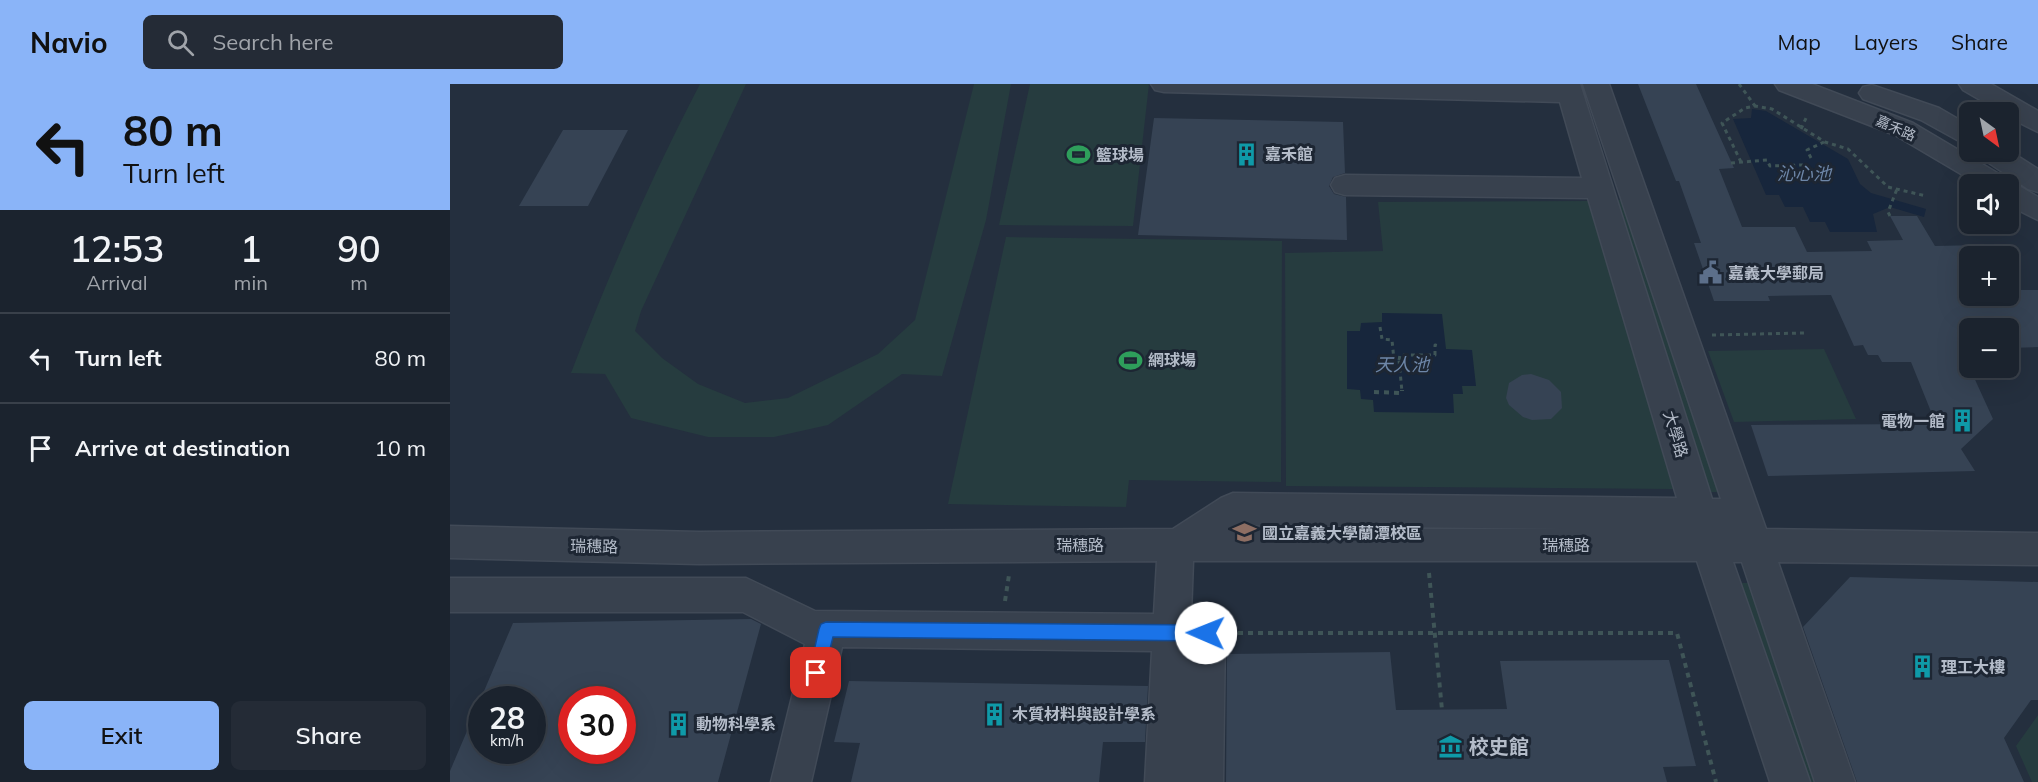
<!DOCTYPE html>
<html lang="en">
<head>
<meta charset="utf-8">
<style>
	:root { --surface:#1b232e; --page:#242b36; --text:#f1f3f6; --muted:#a0a4aa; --line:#39404a; --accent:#8ab4f8 }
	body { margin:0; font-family:Mulish,"Noto Sans TC",sans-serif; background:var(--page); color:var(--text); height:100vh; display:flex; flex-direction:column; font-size:22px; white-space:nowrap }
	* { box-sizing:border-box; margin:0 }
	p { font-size:20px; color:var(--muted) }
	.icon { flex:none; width:33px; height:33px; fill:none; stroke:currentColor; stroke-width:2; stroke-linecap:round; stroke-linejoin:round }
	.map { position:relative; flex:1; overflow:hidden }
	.panel { display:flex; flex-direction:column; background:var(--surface); width:450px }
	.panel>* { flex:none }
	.guide { background:#8ab4f8; color:#111; overflow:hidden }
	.needle { width:39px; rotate:147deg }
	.buttons { position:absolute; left:1509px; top:18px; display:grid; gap:12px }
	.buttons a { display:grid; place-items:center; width:60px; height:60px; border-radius:9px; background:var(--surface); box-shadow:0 6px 24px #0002,0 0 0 2px var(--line); font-size:30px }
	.speed { position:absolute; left:18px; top:602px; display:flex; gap:12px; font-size:30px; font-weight:700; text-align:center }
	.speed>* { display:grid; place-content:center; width:78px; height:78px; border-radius:50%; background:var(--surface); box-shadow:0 6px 24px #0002,0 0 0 2px var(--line); line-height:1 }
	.speed small { font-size:15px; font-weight:400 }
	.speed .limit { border:9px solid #d22; background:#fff; color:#111 }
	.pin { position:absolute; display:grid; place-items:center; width:51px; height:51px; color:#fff; margin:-26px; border-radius:12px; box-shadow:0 3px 9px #0006 }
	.me { position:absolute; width:66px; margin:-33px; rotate:271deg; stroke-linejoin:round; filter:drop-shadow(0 0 4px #0008) }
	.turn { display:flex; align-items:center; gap:21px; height:126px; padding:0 24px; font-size:27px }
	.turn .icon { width:78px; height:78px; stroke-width:2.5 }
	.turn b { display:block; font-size:42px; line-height:51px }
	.eta { display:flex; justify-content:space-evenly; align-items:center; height:102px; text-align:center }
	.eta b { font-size:36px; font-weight:600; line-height:42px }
	.cta { display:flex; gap:12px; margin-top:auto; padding:12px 24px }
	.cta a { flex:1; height:69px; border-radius:9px; background:var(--accent); color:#111; font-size:24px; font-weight:600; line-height:69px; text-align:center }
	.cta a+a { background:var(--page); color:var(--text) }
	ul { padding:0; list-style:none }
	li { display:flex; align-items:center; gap:18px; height:90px; padding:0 24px; border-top:2px solid var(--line) }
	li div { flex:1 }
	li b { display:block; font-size:22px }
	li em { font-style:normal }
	header { display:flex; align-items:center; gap:36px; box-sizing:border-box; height:84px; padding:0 30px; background:var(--accent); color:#111 }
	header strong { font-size:28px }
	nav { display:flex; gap:33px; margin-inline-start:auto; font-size:21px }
	.search { width:420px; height:54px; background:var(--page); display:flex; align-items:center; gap:15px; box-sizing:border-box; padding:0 21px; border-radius:9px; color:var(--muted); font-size:22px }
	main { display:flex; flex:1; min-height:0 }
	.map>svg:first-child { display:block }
	.green { fill:#263c3f }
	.water { fill:#17263c }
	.building { fill:#364354; fill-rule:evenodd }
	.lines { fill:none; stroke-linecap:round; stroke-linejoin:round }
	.street-casing { stroke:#414a57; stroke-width:3 }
	.path-far1 { stroke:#3f5557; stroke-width:3; stroke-dasharray:4 4; stroke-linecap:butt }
	.path { stroke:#3f5557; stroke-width:4; stroke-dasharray:5 5; stroke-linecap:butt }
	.street { fill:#38414e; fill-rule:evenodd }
	.route { fill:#1a73e8; stroke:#114b97; stroke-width:1.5 }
	.labels { text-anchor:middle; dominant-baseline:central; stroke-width:6; stroke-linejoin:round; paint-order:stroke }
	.far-street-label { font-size:14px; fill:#b4bcc9; stroke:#1d2633 }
	.poi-label { font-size:16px; font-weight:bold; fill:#b4bcc9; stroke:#1d2633; text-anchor:start }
	.street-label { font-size:16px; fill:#b4bcc9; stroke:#1d2633 }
	.water-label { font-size:18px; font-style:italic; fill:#6d86a8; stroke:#1d2633 }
	.near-poi-label { font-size:20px; font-weight:bold; fill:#b4bcc9; stroke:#1d2633; text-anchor:start }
</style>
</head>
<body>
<header>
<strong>Navio</strong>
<div class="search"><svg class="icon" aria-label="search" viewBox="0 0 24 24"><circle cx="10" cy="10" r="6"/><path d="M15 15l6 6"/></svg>Search here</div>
<nav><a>Map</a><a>Layers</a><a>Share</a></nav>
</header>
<main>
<section class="panel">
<div class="guide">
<div class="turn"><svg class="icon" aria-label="left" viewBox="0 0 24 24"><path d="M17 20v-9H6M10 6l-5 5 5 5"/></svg><div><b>80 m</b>Turn left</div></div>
</div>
<div class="eta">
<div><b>12:53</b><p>Arrival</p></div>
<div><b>1</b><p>min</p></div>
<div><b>90</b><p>m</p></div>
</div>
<ul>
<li><svg class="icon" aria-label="left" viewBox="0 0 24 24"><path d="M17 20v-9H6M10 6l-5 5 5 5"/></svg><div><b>Turn left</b></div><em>80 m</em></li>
<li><svg class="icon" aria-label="arrive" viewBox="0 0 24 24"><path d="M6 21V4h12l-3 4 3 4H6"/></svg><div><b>Arrive at destination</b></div><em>10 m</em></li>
</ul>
<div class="cta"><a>Exit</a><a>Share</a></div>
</section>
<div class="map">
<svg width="1588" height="698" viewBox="0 0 1588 698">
	<rect width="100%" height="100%" fill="#242f3e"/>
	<g class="green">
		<path d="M250,0H296L191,227L185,247L212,274L248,300L295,319L338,314L428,270L465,236L524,0H561L536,136L492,292L452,290L378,341L324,353H258L181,334L155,290L121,289C159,190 201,94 250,0Z"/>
		<polygon points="580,0 699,0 683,142 549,141"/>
		<polygon points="1165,116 1174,116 1271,408 1260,408"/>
		<polygon points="1141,117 1223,405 836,402 835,169 933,167 928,118"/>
		<polygon points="556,153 832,157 831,398 679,396 676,423 498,420"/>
		<polygon points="1374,265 1406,335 1284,338 1258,267"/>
		<polygon points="1291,499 1302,499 1367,698 1355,698"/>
		<polygon points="1588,631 1588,698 1582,698 1566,662"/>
	</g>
	<g class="water">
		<polygon points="1302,25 1316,27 1398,75 1410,100 1421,109 1476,125 1474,133 1440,123 1423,130 1427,148 1380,148 1375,138 1360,138 1353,123 1335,123 1329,111 1316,111 1283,35 1301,34"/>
		<polygon points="932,229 992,230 996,265 1022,266 1026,302 1012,302 1013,310 1003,310 1004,329 924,328 923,316 911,315 910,306 897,305 897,247 910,247 911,239 932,238"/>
	</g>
	<g class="building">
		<polygon points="1188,0 1246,0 1284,84 1269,85 1292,143 1345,143 1357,168 1422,167 1417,157 1453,156 1440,132 1467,132 1485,162 1531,161 1538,172 1520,172 1520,212 1558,212 1558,206 1588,206 1588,263 1558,264 1558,244 1520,244 1520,265 1511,265 1543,335 1511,365 1525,387 1318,392 1301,341 1486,340 1461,278 1432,278 1428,271 1418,271 1413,261 1404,262 1381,211 1318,212 1320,217 1264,217 1244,159 1251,159 1229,97 1226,97"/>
		<polygon points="704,34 893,38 895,89 883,93 879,102 884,110 896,113 897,156 688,151"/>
		<polygon points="113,46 178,46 138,122 69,122"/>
		<polygon points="1081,290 1099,296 1111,308 1112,324 1101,335 1082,336 1073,333 1059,321 1056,314 1059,299 1072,291"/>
		<polygon points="1400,493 1588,498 1588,616 1581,616 1554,654 1574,698 1407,698 1353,543"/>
		<path d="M301,535L311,540L268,698H0V687L63,539ZM32,615H82V666H32ZM122,615H172V666H122Z"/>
		<polygon points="940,568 946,626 1057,625 1050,577 1219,576 1246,682 1213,683 1217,698 776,698 777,570"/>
		<polygon points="399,597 698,602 695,658 653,658 649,698 401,698 410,659 384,658"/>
	</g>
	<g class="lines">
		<defs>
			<g id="street">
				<path d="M701,0H1130L1262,415H1271L1133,0H1159L1316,445L1588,449V481L1328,478L1405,698H1365L1292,478H1283L1360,698H1320L1247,477H743L741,531H756L769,536L775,549L773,698H695L702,567L392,563L361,698H321L355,560L293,528H0V494H296L365,527L704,530L707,477L249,480L0,474V442L249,448L723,445L771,414L783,409L1227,414L1138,114L895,111L885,108L881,101L885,94L895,91L1132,94L1110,18L714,8L705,6ZM788,441L1115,445H782Z"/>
				<polygon points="1325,0 1362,0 1463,39 1588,113 1588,136 1558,121 1558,100 1528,100 1445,51 1329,6"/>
				<polygon points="1509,0 1541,0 1588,27 1588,48 1558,33 1558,28 1551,28 1513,6"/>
				<polygon points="1422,1 1489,24 1520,42 1520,63 1471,36 1413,15 1409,9 1413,3"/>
				<polygon points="1558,66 1588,85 1588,108 1578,105 1533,75 1529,68"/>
			</g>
		</defs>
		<use href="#street" class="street-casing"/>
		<g class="path-far1">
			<polyline points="1289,0 1305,22"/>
			<polyline points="1351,45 1357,32"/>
			<polyline points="1361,74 1357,66 1374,58"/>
			<polyline points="1291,78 1272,39 1295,24 1305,22 1322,25 1375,58 1398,65 1438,103 1476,112"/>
			<polyline points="1281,79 1317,76 1320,82 1353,81"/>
			<polyline points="1440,132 1438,128 1447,105"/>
			<polyline points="930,243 932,255 942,256 944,276 949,276 952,308"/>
			<polyline points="1262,251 1354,249"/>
			<polyline points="928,276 944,276"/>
			<polyline points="949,276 950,271 985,271 985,261 989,262"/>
		</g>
		<g class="path">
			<polyline points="924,308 952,309 952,306"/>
			<polyline points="979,489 992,626"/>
			<polyline points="555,517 559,491"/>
			<polyline points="788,549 1227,549 1266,698"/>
		</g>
		<use href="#street" class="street"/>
	</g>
	<polygon class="route" points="376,538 756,541 761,544 764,549 761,554 756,557 383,553 374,589 372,595 366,597 361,595 359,589 369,545 371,540"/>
	<defs>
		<symbol id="building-bare" viewBox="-9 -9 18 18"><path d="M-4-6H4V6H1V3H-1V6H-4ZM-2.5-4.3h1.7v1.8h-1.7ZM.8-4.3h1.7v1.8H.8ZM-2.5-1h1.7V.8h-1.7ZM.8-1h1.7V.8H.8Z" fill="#0f9aa8" stroke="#1d2633" stroke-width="2.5" paint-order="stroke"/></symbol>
		<symbol id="stadium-bare" viewBox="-9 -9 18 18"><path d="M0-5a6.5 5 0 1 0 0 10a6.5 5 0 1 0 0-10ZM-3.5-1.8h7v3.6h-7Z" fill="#2e9e5b" stroke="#1d2633" stroke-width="2.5" paint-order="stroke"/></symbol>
		<symbol id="civic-bare" viewBox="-9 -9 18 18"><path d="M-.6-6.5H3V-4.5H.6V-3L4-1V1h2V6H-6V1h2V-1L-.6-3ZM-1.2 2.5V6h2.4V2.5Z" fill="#5c6f8a" stroke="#1d2633" stroke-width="2.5" paint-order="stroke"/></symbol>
		<symbol id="university-bare" viewBox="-9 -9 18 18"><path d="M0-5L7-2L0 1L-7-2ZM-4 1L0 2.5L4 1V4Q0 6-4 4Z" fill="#8d6e63" stroke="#1d2633" stroke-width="2.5" paint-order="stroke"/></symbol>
		<symbol id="museum-bare" viewBox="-9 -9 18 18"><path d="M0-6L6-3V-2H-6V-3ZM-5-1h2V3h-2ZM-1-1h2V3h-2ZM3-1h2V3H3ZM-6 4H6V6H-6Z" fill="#0f9aa8" stroke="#1d2633" stroke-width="2.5" paint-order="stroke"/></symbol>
	</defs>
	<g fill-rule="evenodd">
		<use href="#building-bare" x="780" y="54" width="33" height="33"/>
		<use href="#stadium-bare" x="612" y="54" width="33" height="33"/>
		<use href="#civic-bare" x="1244" y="172" width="33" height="33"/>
		<use href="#stadium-bare" x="664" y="260" width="33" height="33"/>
		<use href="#building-bare" x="1496" y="320" width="33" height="33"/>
		<use href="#university-bare" x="778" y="432" width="33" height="33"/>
		<use href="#building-bare" x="1456" y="566" width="33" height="33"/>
		<use href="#building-bare" x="528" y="614" width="33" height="33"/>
		<use href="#building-bare" x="212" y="624" width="33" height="33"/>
		<use href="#museum-bare" x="984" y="646" width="33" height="33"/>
	</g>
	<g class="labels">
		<g class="far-street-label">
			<text transform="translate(1446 44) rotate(24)">嘉禾路</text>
		</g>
		<g class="poi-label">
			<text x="815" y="70">嘉禾館</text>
			<text x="646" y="71">籃球場</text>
			<text x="1278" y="189">嘉義大學郵局</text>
			<text x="698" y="276">網球場</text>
			<text x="1495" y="337" text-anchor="end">電物一館</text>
			<text x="812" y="449">國立嘉義大學蘭潭校區</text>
			<text x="1491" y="583">理工大樓</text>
			<text x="562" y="630">木質材料與設計學系</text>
			<text x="246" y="640">動物科學系</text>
		</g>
		<g class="street-label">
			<text transform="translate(1226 350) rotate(73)">大學路</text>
			<text x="630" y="461">瑞穗路</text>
			<text x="1116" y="461">瑞穗路</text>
			<text transform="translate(144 462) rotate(1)">瑞穗路</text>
		</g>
		<g class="water-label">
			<text x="1354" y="89">沁心池</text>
			<text x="952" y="280">天人池</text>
		</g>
		<g class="near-poi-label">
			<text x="1019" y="662">校史館</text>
		</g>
	</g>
</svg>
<div class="buttons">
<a><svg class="needle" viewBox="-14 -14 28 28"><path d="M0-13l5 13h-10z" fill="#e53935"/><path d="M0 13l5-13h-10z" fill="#a0a4aa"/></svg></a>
<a><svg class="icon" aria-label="sound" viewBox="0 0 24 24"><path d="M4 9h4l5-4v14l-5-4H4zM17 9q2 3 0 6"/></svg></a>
<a>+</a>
<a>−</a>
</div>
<div class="speed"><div>28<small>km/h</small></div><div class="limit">30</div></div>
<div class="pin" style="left:366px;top:589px;background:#d93025"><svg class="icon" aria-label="arrive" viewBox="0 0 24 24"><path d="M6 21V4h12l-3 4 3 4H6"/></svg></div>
<svg class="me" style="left:756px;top:549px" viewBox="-20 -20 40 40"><circle r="19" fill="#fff"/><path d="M0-13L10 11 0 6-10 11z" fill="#1a73e8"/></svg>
</div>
</main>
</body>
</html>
